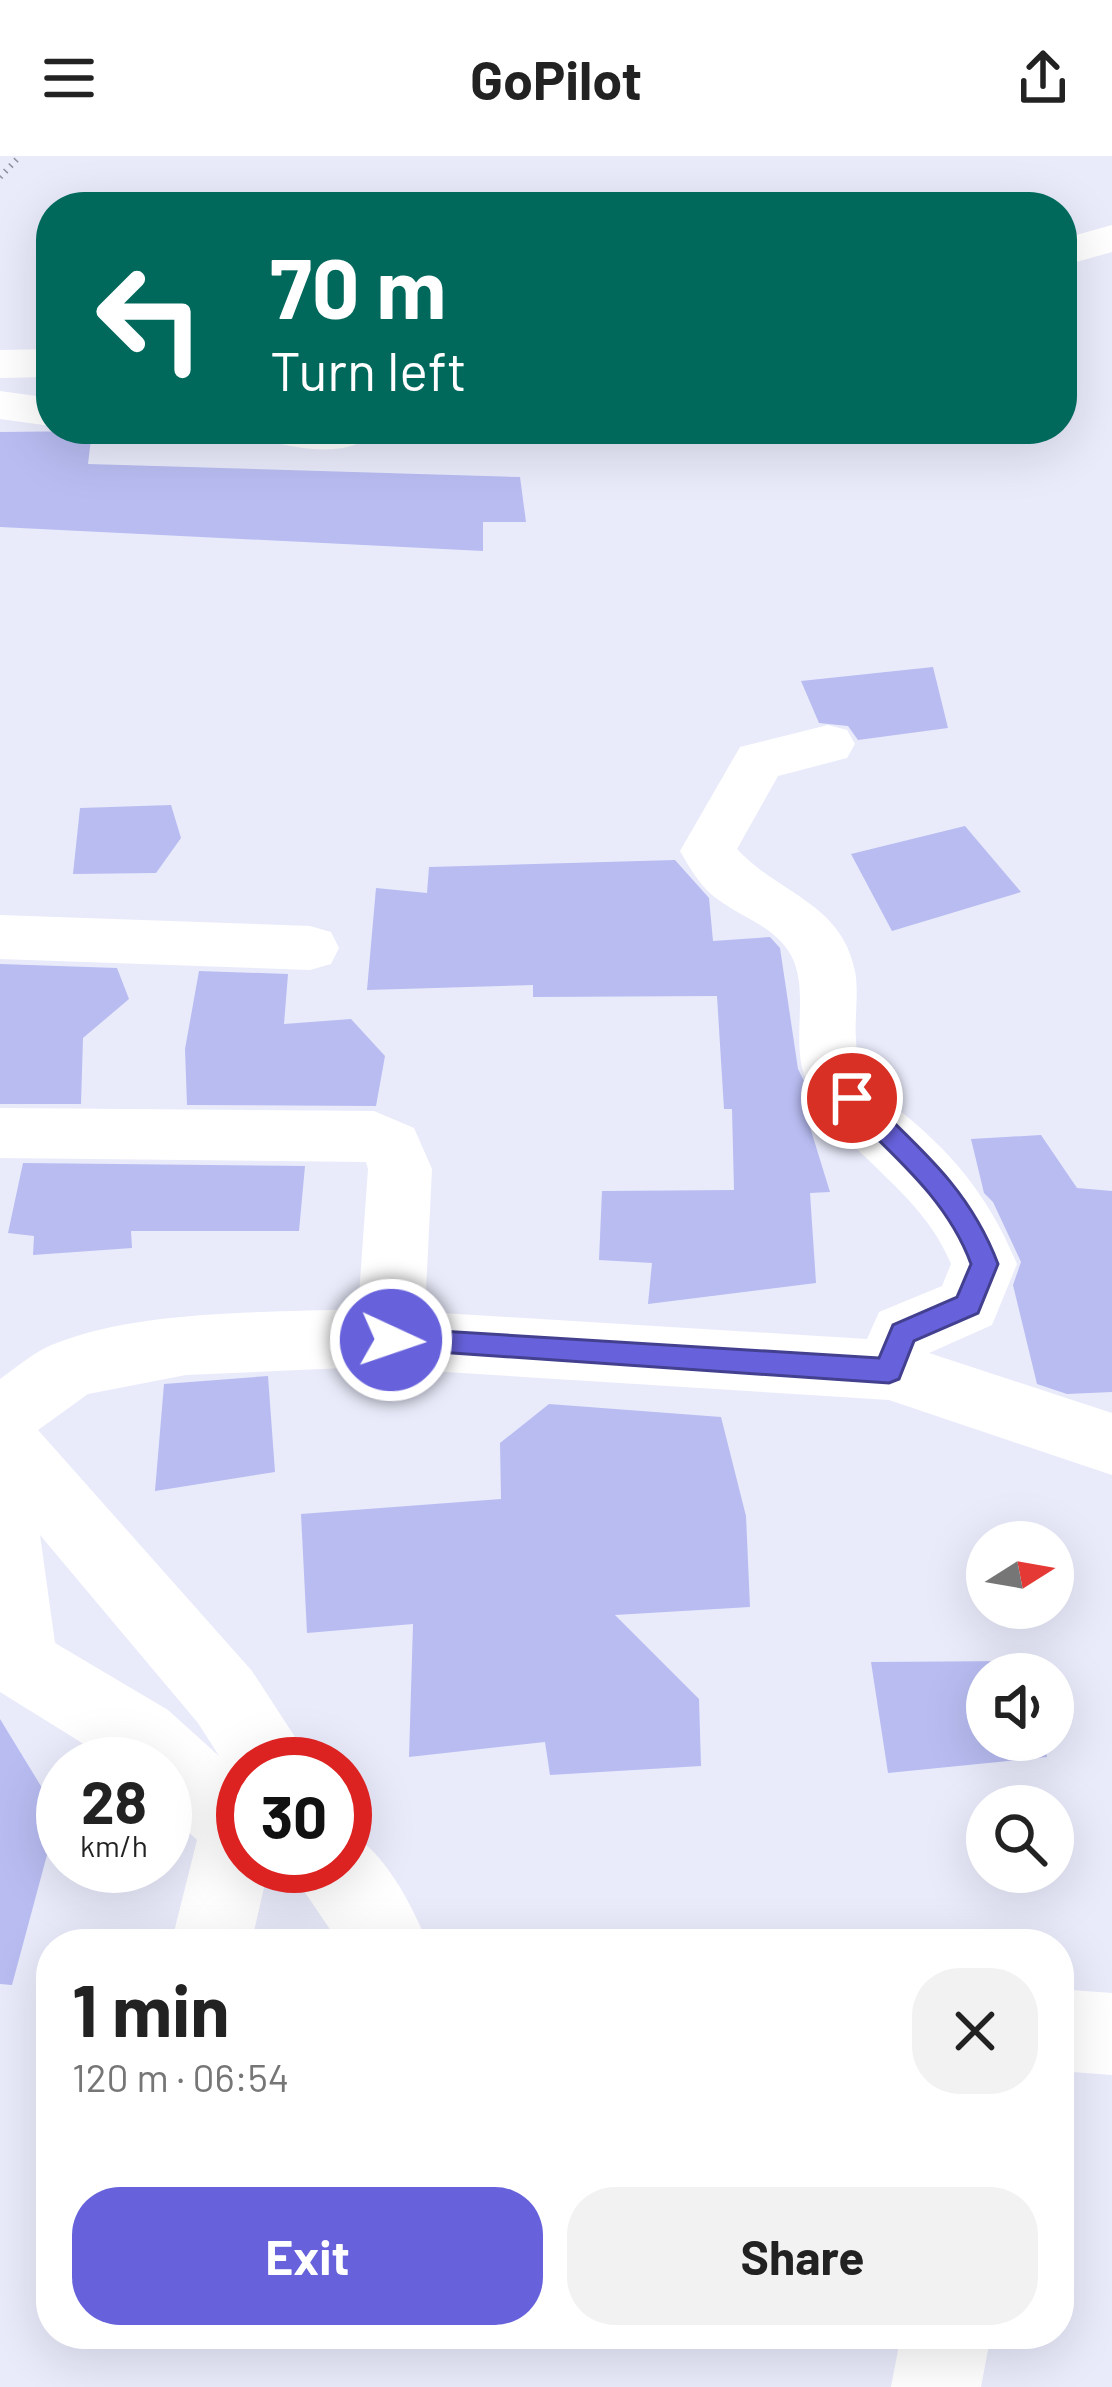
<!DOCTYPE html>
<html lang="en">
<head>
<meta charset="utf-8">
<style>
	:root { --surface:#fff; --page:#f2f2f2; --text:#222; --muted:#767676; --accent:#6762dc }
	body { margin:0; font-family:Barlow,sans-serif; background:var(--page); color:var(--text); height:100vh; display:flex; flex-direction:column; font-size:45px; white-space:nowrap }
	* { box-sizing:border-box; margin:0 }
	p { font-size:39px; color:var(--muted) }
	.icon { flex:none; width:66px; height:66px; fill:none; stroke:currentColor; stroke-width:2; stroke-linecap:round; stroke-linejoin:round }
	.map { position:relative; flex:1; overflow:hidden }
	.side { position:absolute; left:36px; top:1773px; width:1038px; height:420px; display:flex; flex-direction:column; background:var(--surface); border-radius:48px; box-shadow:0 12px 48px #0002 }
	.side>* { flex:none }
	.banner { position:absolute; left:36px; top:36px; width:1041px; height:252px; border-radius:48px; box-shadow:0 12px 48px #0002; background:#00695c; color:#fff; overflow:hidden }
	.needle { width:78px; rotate:79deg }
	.tools { position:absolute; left:966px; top:1365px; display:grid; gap:24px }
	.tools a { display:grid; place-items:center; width:108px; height:108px; border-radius:50%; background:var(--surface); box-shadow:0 12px 48px #0002; font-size:60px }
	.speed { position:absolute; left:36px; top:1581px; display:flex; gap:24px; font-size:60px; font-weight:700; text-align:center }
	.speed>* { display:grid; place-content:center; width:156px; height:156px; border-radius:50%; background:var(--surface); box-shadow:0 12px 48px #0002; line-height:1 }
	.speed small { font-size:30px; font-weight:400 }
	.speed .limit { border:18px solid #d22; background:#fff; color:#111 }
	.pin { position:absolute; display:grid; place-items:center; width:102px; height:102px; color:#fff; margin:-51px; border:6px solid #fff; border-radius:50%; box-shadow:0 3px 12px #0007 }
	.me { position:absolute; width:132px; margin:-66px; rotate:93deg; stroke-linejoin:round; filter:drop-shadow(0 0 9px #0008) }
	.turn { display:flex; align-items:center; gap:42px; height:252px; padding:0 36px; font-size:54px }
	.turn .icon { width:156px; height:156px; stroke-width:2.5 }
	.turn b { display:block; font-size:84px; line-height:102px }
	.round { display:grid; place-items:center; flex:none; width:126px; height:126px; border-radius:48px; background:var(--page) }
	.overview { display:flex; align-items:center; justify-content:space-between; height:204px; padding:0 36px }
	h1 { font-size:72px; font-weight:700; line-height:90px }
	.primary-button { display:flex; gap:24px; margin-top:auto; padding:24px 36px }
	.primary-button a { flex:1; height:138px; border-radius:48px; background:var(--accent); color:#fff; font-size:48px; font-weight:700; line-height:138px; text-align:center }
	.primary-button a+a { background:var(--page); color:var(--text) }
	header { display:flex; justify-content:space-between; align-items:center; height:156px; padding:0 36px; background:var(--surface); font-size:54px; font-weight:700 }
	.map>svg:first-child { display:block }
	.building { fill:#b8bcf1 }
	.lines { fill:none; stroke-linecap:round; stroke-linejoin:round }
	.path { stroke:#8e909d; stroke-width:6; stroke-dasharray:1.5 6; stroke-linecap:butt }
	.minor { fill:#fff; fill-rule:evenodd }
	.route { fill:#6762dc; stroke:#43408f; stroke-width:3 }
</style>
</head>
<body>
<header><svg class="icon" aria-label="menu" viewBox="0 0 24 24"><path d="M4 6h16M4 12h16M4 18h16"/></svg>GoPilot<svg class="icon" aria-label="share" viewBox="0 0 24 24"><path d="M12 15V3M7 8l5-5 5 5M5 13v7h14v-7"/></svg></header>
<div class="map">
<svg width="1112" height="2231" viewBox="0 0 1112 2231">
	<rect width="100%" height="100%" fill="#e9ebfb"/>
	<g class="building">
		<polygon points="92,275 88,308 520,321 526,366 483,366 483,395 0,371 0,276"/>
		<polygon points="933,511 948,572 858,584 848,570 819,567 801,525"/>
		<polygon points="171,649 181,682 156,717 73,718 80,652"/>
		<polygon points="965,670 1021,736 892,775 851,698"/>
		<polygon points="675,704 709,742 713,785 770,781 780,792 798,913 819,955 805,955 830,1036 810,1037 816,1127 648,1148 652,1107 599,1104 602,1035 734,1034 732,953 724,953 717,840 533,841 533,829 367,834 376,732 427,737 429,711"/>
		<polygon points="0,808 117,812 129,843 83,882 81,948 0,948"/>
		<polygon points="199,815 288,818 284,868 351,863 385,900 376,950 187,949 185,893"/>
		<polygon points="1041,979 1077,1032 1112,1035 1112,1236 1067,1238 1037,1228 1013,1129 1021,1106 993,1046 984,1037 971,983"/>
		<polygon points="23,1007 305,1010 299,1075 131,1075 132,1092 33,1099 34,1080 8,1077"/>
		<polygon points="268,1220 275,1316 155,1335 164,1228"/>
		<polygon points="549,1248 721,1261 746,1360 750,1451 615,1459 699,1543 701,1610 550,1619 545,1586 409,1601 413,1468 307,1477 301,1358 501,1343 500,1287"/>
		<polygon points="1021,1505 1025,1518 987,1518 987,1584 1043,1584 1047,1601 888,1617 871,1506"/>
		<polygon points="0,1563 58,1658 12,1829 0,1828"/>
	</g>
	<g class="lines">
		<polyline class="path" points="0,21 20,0"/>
		<g class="minor">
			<polygon points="1112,69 1112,96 1062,110 1062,83"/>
			<polygon points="51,193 51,221 0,222 0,194"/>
			<polygon points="0,235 51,242 51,270 0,263"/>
			<path d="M253,273H376C354,305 293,292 260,283Z"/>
			<path d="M828,569L847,574L855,588L847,602L778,620L737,693C778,738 841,746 855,815C861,846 848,886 864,915C878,941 909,960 929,980C969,1017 996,1058 1017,1108L992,1169L929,1197L1112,1257V1319L889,1244L367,1211L186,1219L88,1238L38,1274L252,1515L295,1581L306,1608H243V1710H269L251,1788H171L197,1684L165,1654V1608H116L0,1536V1223C17,1211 35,1195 54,1188C140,1153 266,1157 358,1153L368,1013L366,1006L0,1002V952L374,955L414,972L432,1013L425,1156L867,1183L879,1156L942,1130L951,1108C921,1033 842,998 808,928C787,887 814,830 787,793C771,770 742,761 720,745C701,732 691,714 680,695L740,591ZM40,1379L198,1567L219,1600L168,1554L55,1487Z"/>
			<polygon points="0,759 310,770 331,776 339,792 331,808 310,814 0,803"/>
			<path d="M345,1675C383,1691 413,1751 428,1788H340L306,1738L295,1710H345Z"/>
			<polygon points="1059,1833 1112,1837 1112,1919 1059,1915"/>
			<polygon points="901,2178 991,2178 981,2231 891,2231"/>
		</g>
	</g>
	<path class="route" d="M852,932L861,935C918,991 969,1031 998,1108L978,1157L914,1185L899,1223L889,1227L381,1192L377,1184L381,1175L391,1172L879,1202L893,1169L957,1141L971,1108C947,1042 891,998 843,949L839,942L843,935Z"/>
</svg>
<div class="tools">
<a><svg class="needle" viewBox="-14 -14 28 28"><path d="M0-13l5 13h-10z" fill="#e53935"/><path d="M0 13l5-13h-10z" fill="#767676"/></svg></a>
<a><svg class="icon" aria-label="sound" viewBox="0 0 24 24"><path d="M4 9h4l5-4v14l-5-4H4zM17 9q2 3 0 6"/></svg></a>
<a><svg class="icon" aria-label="search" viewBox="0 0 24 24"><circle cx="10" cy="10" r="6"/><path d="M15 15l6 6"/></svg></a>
</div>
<div class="speed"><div>28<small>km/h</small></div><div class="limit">30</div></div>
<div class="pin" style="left:852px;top:942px;background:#d93025"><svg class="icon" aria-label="arrive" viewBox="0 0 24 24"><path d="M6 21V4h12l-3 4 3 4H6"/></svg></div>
<svg class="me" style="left:391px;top:1184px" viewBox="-20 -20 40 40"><circle r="17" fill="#6762dc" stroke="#fff" stroke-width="3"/><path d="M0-11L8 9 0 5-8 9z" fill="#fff"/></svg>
<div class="banner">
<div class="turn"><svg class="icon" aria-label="left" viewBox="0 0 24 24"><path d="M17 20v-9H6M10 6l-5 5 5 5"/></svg><div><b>70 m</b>Turn left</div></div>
</div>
<section class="side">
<div class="overview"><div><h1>1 min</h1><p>120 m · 06:54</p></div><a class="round"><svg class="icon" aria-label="close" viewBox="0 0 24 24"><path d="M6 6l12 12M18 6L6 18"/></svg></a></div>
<div class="primary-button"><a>Exit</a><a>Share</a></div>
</section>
</div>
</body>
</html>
